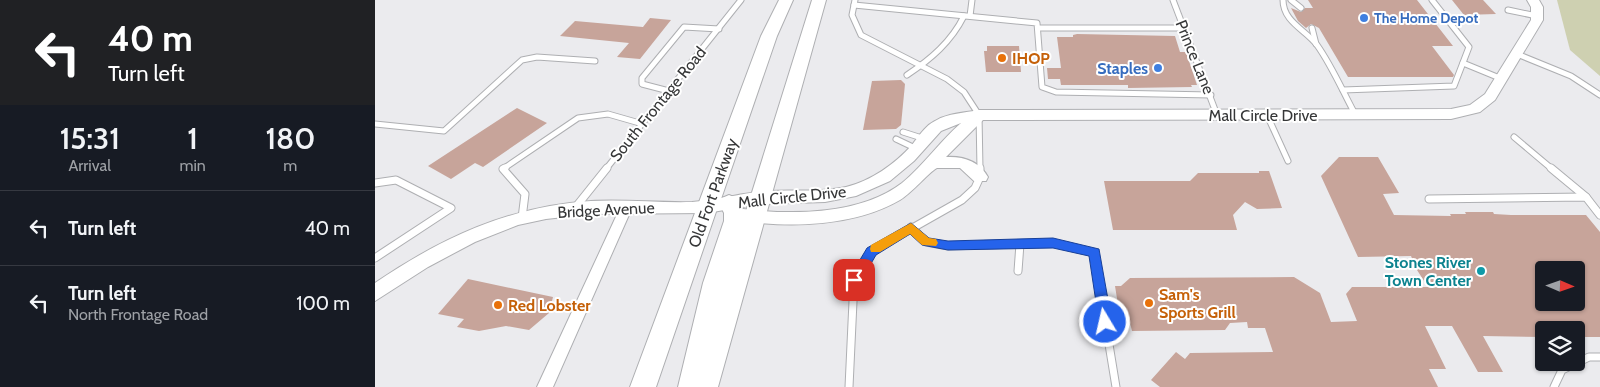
<!DOCTYPE html>
<html lang="en">
<head>
<meta charset="utf-8">
<style>
	:root { --surface:#171b24; --page:#20242c; --text:#f1f3f6; --muted:#9ea1a6; --line:#363941 }
	body { margin:0; font-family:Cabin,sans-serif; background:var(--page); color:var(--text); height:100vh; display:flex; flex-direction:column; font-size:19px; white-space:nowrap }
	* { box-sizing:border-box; margin:0 }
	p { font-size:16px; color:var(--muted) }
	.icon { flex:none; width:28px; height:28px; fill:none; stroke:currentColor; stroke-width:2; stroke-linecap:round; stroke-linejoin:round }
	.map { position:relative; flex:1; overflow:hidden }
	.panel { display:flex; flex-direction:column; background:var(--surface); width:375px }
	.panel>* { flex:none }
	.hud { background:#202124; color:#fff; overflow:hidden }
	.needle { width:32px; rotate:92deg }
	.buttons { position:absolute; left:1160px; top:261px; display:grid; gap:10px }
	.buttons a { display:grid; place-items:center; width:50px; height:50px; border-radius:5px; background:var(--surface); box-shadow:0 1px 4px #0004; font-size:25px }
	.pin { position:absolute; display:grid; place-items:center; width:42px; height:42px; color:#fff; margin:-21px; border-radius:10px; box-shadow:0 2px 8px #0006 }
	.me { position:absolute; width:55px; margin:-28px; rotate:351deg; stroke-linejoin:round; filter:drop-shadow(0 0 4px #0008) }
	.turn { display:flex; align-items:center; gap:18px; height:105px; padding:0 25px; font-size:22px }
	.turn .icon { width:65px; height:65px; stroke-width:2.5 }
	.turn b { display:block; font-size:35px; line-height:42px }
	.eta { display:flex; justify-content:space-evenly; align-items:center; height:85px; text-align:center }
	.eta b { font-size:30px; font-weight:600; line-height:35px }
	ul { padding:0; list-style:none }
	li { display:flex; align-items:center; gap:15px; height:75px; padding:0 25px; border-top:1px solid var(--line) }
	li div { flex:1 }
	li b { display:block; font-size:19px }
	li em { font-style:normal }
	main { display:flex; flex:1; min-height:0 }
	.map>svg:first-child { display:block }
	.green { fill:#ced0b1 }
	.building { fill:#c7a49a; fill-rule:evenodd }
	.lines { fill:none; stroke-linecap:round; stroke-linejoin:round }
	.service-far1-casing { stroke:#aeafb2; stroke-width:7 }
	.service-casing { stroke:#aeafb2; stroke-width:9 }
	.minor-casing { stroke:#aeafb2; stroke-width:2 }
	.tertiary-casing { stroke:#aeafb2; stroke-width:2 }
	.primary-casing { stroke:#aeafb2; stroke-width:2 }
	.service-far1 { stroke:#fff; stroke-width:5 }
	.service { stroke:#fff; stroke-width:7 }
	.minor { fill:#fff; fill-rule:evenodd }
	.tertiary { fill:#fff; fill-rule:evenodd }
	.primary { fill:#fff; fill-rule:evenodd }
	.route { fill:#2563eb; stroke:#184099 }
	.slow { fill:#f59e0b }
	.shop-dot { fill:#3f7fe0; stroke:#fff; stroke-width:2 }
	.food-dot { fill:#e8710a; stroke:#fff; stroke-width:2 }
	.culture-dot { fill:#0f9aa8; stroke:#fff; stroke-width:2 }
	.labels { text-anchor:middle; dominant-baseline:central; stroke-width:4; stroke-linejoin:round; paint-order:stroke }
	.far-shop-label { font-size:14px; font-weight:bold; fill:#366cbe; stroke:#fff; text-anchor:start }
	.street-label { font-size:16px; fill:#363738; stroke:#fff }
	.food-label { font-size:16px; font-weight:bold; fill:#c56008; stroke:#fff; text-anchor:start }
	.shop-label { font-size:16px; font-weight:bold; fill:#366cbe; stroke:#fff; text-anchor:end }
	.culture-label { font-size:16px; font-weight:bold; fill:#0d838f; stroke:#fff; text-anchor:end }
</style>
</head>
<body>
<main>
<section class="panel">
<div class="hud">
<div class="turn"><svg class="icon" aria-label="left" viewBox="0 0 24 24"><path d="M17 20v-9H6M10 6l-5 5 5 5"/></svg><div><b>40 m</b>Turn left</div></div>
</div>
<div class="eta">
<div><b>15:31</b><p>Arrival</p></div>
<div><b>1</b><p>min</p></div>
<div><b>180</b><p>m</p></div>
</div>
<ul>
<li><svg class="icon" aria-label="left" viewBox="0 0 24 24"><path d="M17 20v-9H6M10 6l-5 5 5 5"/></svg><div><b>Turn left</b></div><em>40 m</em></li>
<li><svg class="icon" aria-label="left" viewBox="0 0 24 24"><path d="M17 20v-9H6M10 6l-5 5 5 5"/></svg><div><b>Turn left</b><p>North Frontage Road</p></div><em>100 m</em></li>
</ul>
</section>
<div class="map">
<svg width="1225" height="387" viewBox="0 0 1225 387">
	<rect width="100%" height="100%" fill="#ebebee"/>
	<polygon class="green" points="1182,0 1225,0 1225,76 1195,50"/>
	<g class="building">
		<polygon points="933,0 1042,0 1078,46 1057,46 1079,75 1078,77 973,77 944,28 936,24 931,28 923,21 916,8 926,12 930,8 938,8"/>
		<polygon points="1077,0 1108,0 1121,14 1089,15"/>
		<polygon points="275,18 296,20 265,59 242,57 254,43 185,36 200,21 268,27"/>
		<polygon points="702,34 800,36 805,52 811,52 822,85 816,85 817,87 753,88 753,85 686,85 685,79 673,79 672,68 686,68 682,37 698,37 698,35"/>
		<polygon points="612,46 644,46 646,72 611,72 609,51 612,51"/>
		<polygon points="526,80 530,84 526,125 521,129 488,130 497,81"/>
		<polygon points="142,108 172,123 108,167 100,163 76,179 53,166"/>
		<path d="M964,157H1003L1024,193L1008,194L1019,215L1076,216L1075,214H1091L1090,212H1118L1119,214L1136,215H1211L1225,232V337H1201V330H1169V337L1108,336L1128,372H1103L1077,326H1050L1071,369H1054L1063,387H785L776,380L801,352L810,359L815,353L898,352L890,328H873L872,322L855,323L850,330L757,331L752,311H744L740,286H746L755,278L919,277L945,293L956,322L982,321L971,294L977,287H1053L1042,270L1036,256L983,257L946,176ZM1169,270H1201V302H1169Z"/>
		<polygon points="884,171 894,171 907,208 882,209 870,202 858,215 862,230 738,230 729,181 815,181 823,173 884,173"/>
		<polygon points="93,279 178,297 174,313 154,330 131,326 104,331 82,327 89,319 63,314"/>
	</g>
	<g class="lines">
		<defs>
			<g id="service-far1">
				<polyline points="480,0 477,15 486,35 572,79 589,92 604,115 605,169"/>
				<polyline points="798,0 842,115"/>
				<path d="M908,0C908,22 931,30 942,45C957,66 968,92 980,114"/>
				<polyline points="916,0 926,8"/>
				<polyline points="479,5 662,23 667,87 681,92 836,95"/>
				<polyline points="1133,10 1162,16"/>
				<polyline points="595,16 597,0"/>
				<polyline points="663,28 809,28"/>
				<polyline points="937,28 941,44"/>
				<polyline points="1142,54 1196,76 1225,95"/>
				<polyline points="1088,63 1127,79"/>
				<path d="M532,75C556,59 576,42 589,16"/>
				<polyline points="968,90 1079,86 1094,47 1057,0"/>
				<polyline points="294,91 267,84 267,78 309,27 344,29"/>
				<polyline points="892,115 913,161"/>
				<polyline points="0,124 69,131 147,60 162,57 220,61"/>
				<polyline points="528,132 550,139"/>
				<polyline points="1139,137 1177,169"/>
				<polyline points="521,139 542,149"/>
				<polyline points="128,169 203,118 233,114 268,124"/>
				<polyline points="231,169 366,0"/>
			</g>
			<g id="service">
				<polyline points="130,168 128,169 150,194 147,218"/>
				<polyline points="1176,168 1211,197"/>
				<polyline points="0,183 21,180 76,208 0,258"/>
				<polyline points="1054,199 1211,197 1225,215"/>
				<polyline points="200,208 232,168"/>
				<polyline points="536,227 551,242 573,246 678,243 719,253 741,387"/>
				<polyline points="643,271 645,244"/>
				<polyline points="474,387 479,280 497,251 587,200 600,188 605,177 605,168"/>
				<polyline points="1179,387 1187,370 1214,357 1225,357"/>
			</g>
			<polygon id="minor" points="251,203 256,205 257,208 178,387 162,387 245,208 246,205"/>
			<path id="tertiary" d="M1152,0H1164L1168,7V20L1120,100L1105,112L1076,119L608,120L571,157C588,156 604,161 613,177L611,181H599L585,168H562C553,173 538,192 525,200C480,226 418,228 368,221L362,220L360,215L362,210L368,209C418,215 485,215 527,183C549,165 565,141 586,123L566,131L539,161L515,181L481,196L450,202L384,204L332,213L216,214L171,219L143,225L100,242L53,267L0,301V283C66,238 135,206 216,201C250,199 284,203 317,202C343,200 367,193 392,191C418,189 445,193 471,187C496,181 520,164 537,145C544,136 550,126 560,121C573,113 590,113 604,110L1076,109L1095,105L1110,94L1156,20V7Z"/>
			<polygon id="primary" points="404,0 418,0 402,36 345,202 347,198 354,195 361,198 369,213 369,218 437,0 451,0 343,387 303,387 328,283 349,221 349,213 344,203 281,387 255,387 386,36"/>
		</defs>
		<use href="#service-far1" class="service-far1-casing"/>
		<use href="#service" class="service-casing"/>
		<use href="#minor" class="minor-casing"/>
		<use href="#tertiary" class="tertiary-casing"/>
		<use href="#primary" class="primary-casing"/>
		<use href="#service-far1" class="service-far1"/>
		<use href="#service" class="service"/>
		<use href="#minor" class="minor"/>
		<use href="#tertiary" class="tertiary"/>
		<use href="#primary" class="primary"/>
	</g>
	<polygon class="route" points="536,223 554,238 573,241 678,238 724,249 737,322 735,326 726,326 724,322 714,256 678,248 573,250 547,245 535,234 501,255 484,284 475,284 473,280 492,248"/>
	<polygon class="slow" points="536,223 554,238 561,239 563,243 561,246 547,245 535,234 505,252 496,252 495,249 496,245"/>
	<g class="shop-dot">
		<circle cx="989" cy="18" r="5"/>
		<circle cx="783" cy="68" r="5"/>
	</g>
	<g class="food-dot">
		<circle cx="627" cy="58" r="5"/>
		<circle cx="774" cy="303" r="5"/>
		<circle cx="123" cy="305" r="5"/>
	</g>
	<circle class="culture-dot" cx="1106" cy="271" r="5"/>
	<g class="labels">
		<g class="far-shop-label">
			<text x="999" y="18">The Home Depot</text>
		</g>
		<g class="street-label">
			<text transform="translate(820 57) rotate(68)">Prince Lane</text>
			<text transform="translate(283 104) rotate(-51)">South Frontage Road</text>
			<text x="888" y="115">Mall Circle Drive</text>
			<text transform="translate(338 193) rotate(-70)">Old Fort Parkway</text>
			<text transform="translate(417 197) rotate(-6)">Mall Circle Drive</text>
			<text transform="translate(231 210) rotate(-3)">Bridge Avenue</text>
		</g>
		<g class="food-label">
			<text x="637" y="58">IHOP</text>
			<text x="784" y="294">Sam's<tspan x="784" dy="18">Sports Grill</tspan></text>
			<text x="133" y="305">Red Lobster</text>
		</g>
		<g class="shop-label">
			<text x="773" y="68">Staples</text>
		</g>
		<g class="culture-label">
			<text x="1096" y="262">Stones River<tspan x="1096" dy="18">Town Center</tspan></text>
		</g>
	</g>
</svg>
<div class="buttons">
<a><svg class="needle" viewBox="-14 -14 28 28"><path d="M0-13l5 13h-10z" fill="#e53935"/><path d="M0 13l5-13h-10z" fill="#9ea1a6"/></svg></a>
<a><svg class="icon" aria-label="layers" viewBox="0 0 24 24"><path d="M12 4l9 5-9 5-9-5zM3 14l9 5 9-5"/></svg></a>
</div>
<div class="pin" style="left:479px;top:280px;background:#d93025"><svg class="icon" aria-label="arrive" viewBox="0 0 24 24"><path d="M6 21V4h12l-3 4 3 4H6"/></svg></div>
<svg class="me" style="left:730px;top:322px" viewBox="-20 -20 40 40"><circle r="17" fill="#2563eb" stroke="#fff" stroke-width="3"/><path d="M0-11L8 9 0 5-8 9z" fill="#fff"/></svg>
</div>
</main>
</body>
</html>
